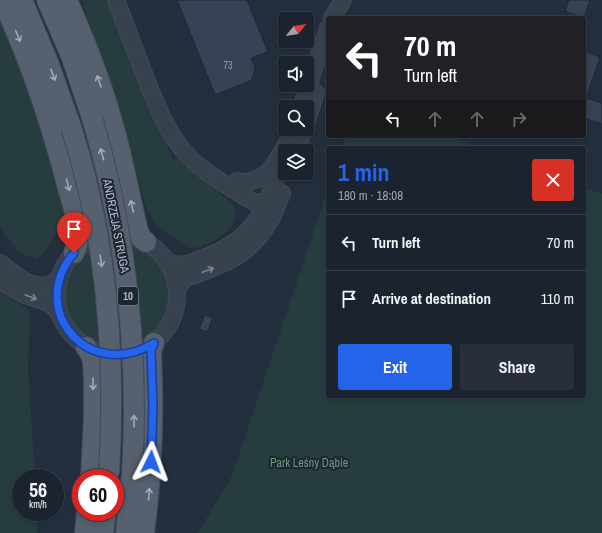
<!DOCTYPE html>
<html lang="en">
<head>
<meta charset="utf-8">
<style>
	:root { --surface:#1b232e; --page:#282f3a; --text:#f1f3f6; --muted:#a0a4aa; --line:#39404a; --accent:#2563eb }
	body { margin:0; font-family:"Archivo Narrow",sans-serif; background:var(--page); color:var(--text); height:100vh; display:flex; flex-direction:column; font-size:15px; white-space:nowrap }
	* { box-sizing:border-box; margin:0 }
	p { font-size:13px; color:var(--muted) }
	.icon { flex:none; width:22px; height:22px; fill:none; stroke:currentColor; stroke-width:2; stroke-linecap:round; stroke-linejoin:round }
	.map { position:relative; flex:1; overflow:hidden }
	.details { position:absolute; left:326px; top:146px; width:260px; height:252px; display:flex; flex-direction:column; background:var(--surface); border-radius:4px; box-shadow:0 2px 6px #0003,0 0 0 1px var(--line) }
	.details>* { flex:none }
	.banner { position:absolute; left:326px; top:16px; width:260px; height:122px; border-radius:4px; box-shadow:0 2px 6px #0003,0 0 0 1px var(--line); background:#202124; color:#fff; overflow:hidden }
	.needle { width:26px; rotate:60deg }
	.buttons { position:absolute; left:278px; top:12px; display:grid; gap:8px }
	.buttons a { display:grid; place-items:center; width:36px; height:36px; border-radius:4px; background:var(--surface); box-shadow:0 2px 6px #0003,0 0 0 1px var(--line); font-size:20px }
	.speed { position:absolute; left:12px; top:469px; display:flex; gap:8px; font-size:20px; font-weight:700; text-align:center }
	.speed>* { display:grid; place-content:center; width:52px; height:52px; border-radius:50%; background:var(--surface); box-shadow:0 2px 6px #0003,0 0 0 1px var(--line); line-height:1 }
	.speed small { font-size:10px; font-weight:400 }
	.speed .limit { border:6px solid #d22; background:#fff; color:#111 }
	.pin { position:absolute; display:grid; place-items:center; width:34px; height:34px; color:#fff; margin:-41px -17px; border-radius:50% 50% 50% 0; rotate:-45deg; box-shadow:0 0 4px #0007 }
	.pin .icon { rotate:45deg }
	.me { position:absolute; width:44px; margin:-22px; rotate:3deg; stroke-linejoin:round; filter:drop-shadow(0 0 3px #0008) }
	.turn { display:flex; align-items:center; gap:14px; height:84px; padding:0 12px; font-size:18px }
	.turn .icon { width:52px; height:52px; stroke-width:2.5 }
	.turn b { display:block; font-size:28px; line-height:34px }
	.lanes { display:flex; align-items:center; height:38px; padding:0 12px; background:#0003; justify-content:center; gap:20px; direction:ltr }
	.lanes .off { opacity:.35 }
	.round { display:grid; place-items:center; flex:none; width:42px; height:42px; border-radius:4px; background:var(--page) }
	.overview { display:flex; align-items:center; justify-content:space-between; height:68px; padding:0 12px }
	h1 { font-size:24px; font-weight:800; line-height:30px; color:var(--accent) }
	.cta { display:flex; gap:8px; margin-top:auto; padding:8px 12px }
	.cta a { flex:1; height:46px; border-radius:4px; background:var(--accent); color:#fff; font-size:16px; font-weight:800; line-height:46px; text-align:center }
	.cta a+a { background:var(--page); color:var(--text) }
	ul { padding:0; list-style:none }
	li { display:flex; align-items:center; gap:12px; height:56px; padding:0 12px; border-top:1px solid var(--line) }
	li div { flex:1 }
	li b { display:block; font-size:15px }
	li em { font-style:normal }
	.map>svg:first-child { display:block }
	.green { fill:#263c3f }
	.building { fill:#364354; stroke:#1f2835 }
	.lines { fill:none; stroke-linecap:round; stroke-linejoin:round }
	.minor-casing { stroke:#414a57; stroke-width:18 }
	.major-casing { stroke:#414a57; stroke-width:22 }
	.minor { stroke:#38414e; stroke-width:16 }
	.major { stroke:#56606e; stroke-width:20 }
	.major-bridge-casing { stroke:#414a57; stroke-width:22; stroke-linecap:butt }
	.major-bridge { stroke:#56606e; stroke-width:20 }
	.oneway { stroke:#a1aab7 }
	.oneway2 { stroke:#7c8592 }
	.route-casing { stroke:#184099; stroke-width:10 }
	.route { stroke:#2563eb; stroke-width:7 }
	.labels { text-anchor:middle; dominant-baseline:central; stroke-width:4; stroke-linejoin:round; paint-order:stroke }
	.number-label { font-size:10px; fill:#929caa }
	.shield { fill:#1d2633; stroke:#878f9c; stroke-width:1 }
	.shield-label { font-size:11px; font-weight:bold; fill:#b4bcc9 }
	.street-label { font-size:12px; fill:#b4bcc9; stroke:#1d2633 }
	.park-label { font-size:12px; fill:#6b9a76; stroke:#1d2633 }
</style>
</head>
<body>
<div class="map">
<svg width="602" height="533" viewBox="0 0 602 533">
	<rect width="100%" height="100%" fill="#242f3e"/>
	<g class="green">
		<path d="M81,0H108L173,160L182,155L218,189L219,192C225,198 232,201 235,210C241,229 205,248 190,248L157,225L147,210L109,79Z"/>
		<polygon points="0,11 35,96 66,216 45,252 36,259 21,253 4,234 0,225"/>
		<polygon points="346,136 449,136 480,148 342,148"/>
		<polygon points="584,188 602,194 602,533 198,533 232,476 328,189 328,396 584,396"/>
		<circle cx="117" cy="295" r="53"/>
		<polygon points="0,290 5,295 30,310 28,368 35,478 21,478 21,512 37,512 37,533 0,533"/>
	</g>
	<g class="building">
		<polygon points="177,0 247,0 268,52 251,58 255,67 252,80 215,95"/>
		<polygon points="569,0 590,0 584,18 565,11"/>
		<polygon points="587,52 600,57 586,98 602,103 602,124 584,118 584,60"/>
		<polygon points="205,315 213,318 207,332 199,329"/>
	</g>
	<g class="lines">
		<defs>
			<g id="minor">
				<path d="M116,0C125,24 134,47 143,71C155,101 166,132 188,156C204,172 223,183 242,195C255,204 271,210 282,194"/>
				<polyline points="332,18 343,0"/>
				<polyline points="301,107 328,28"/>
				<polyline points="307,120 316,93"/>
				<polyline points="296,151 304,129"/>
				<path d="M237,181C269,187 279,156 292,133"/>
				<circle cx="117" cy="295" r="60"/>
				<path d="M167,261C177,268 187,264 198,260C259,240 266,206 285,152"/>
				<path d="M0,263C16,276 40,297 59,278"/>
				<path d="M0,280C8,286 16,291 25,295C39,300 52,301 60,315"/>
				<path d="M177,290L182,282L186,278C197,274 209,270 220,265C254,251 271,226 282,193"/>
			</g>
			<g id="major">
				<path d="M2,0C31,61 51,122 68,188C72,201 80,229 78,242C77,246 75,250 74,253"/>
				<polyline points="22,0 48,62 71,127"/>
				<polyline points="47,0 72,58 93,121"/>
				<path d="M67,0C86,43 103,87 115,132C124,165 130,198 138,231L141,238L146,242"/>
				<polyline points="86,347 90,353 93,361 94,380 94,416 91,478"/>
				<polyline points="85,533 87,512"/>
				<polyline points="103,533 106,512"/>
				<polyline points="126,533 132,474"/>
				<path d="M144,533C152,473 154,412 151,351L154,343"/>
			</g>
		</defs>
		<use href="#minor" class="minor-casing"/>
		<use href="#major" class="major-casing"/>
		<use href="#minor" class="minor"/>
		<use href="#major" class="major"/>
		<defs>
			<g id="major-bridge">
				<path d="M93,121C127,236 139,355 132,474"/>
				<path d="M71,127C107,238 116,357 109,473"/>
			</g>
		</defs>
		<use href="#major-bridge" class="major-bridge-casing"/>
		<use href="#major-bridge" class="major-bridge"/>
	</g>
	<defs><path id="oneway-shaft" d="M-6 0H5M1.5-3L5.5 0L1.5 3" fill="none" stroke-width="1.6" stroke-linecap="round" stroke-linejoin="round"/></defs>
	<g class="oneway">
		<use href="#oneway-shaft" transform="translate(18 36) rotate(66)"/>
		<use href="#oneway-shaft" transform="translate(53 75) rotate(69)"/>
		<use href="#oneway-shaft" transform="translate(99 81) rotate(-109)"/>
		<use href="#oneway-shaft" transform="translate(102 154) rotate(-105)"/>
		<use href="#oneway-shaft" transform="translate(68 185) rotate(76)"/>
		<use href="#oneway-shaft" transform="translate(132 206) rotate(-102)"/>
		<use href="#oneway-shaft" transform="translate(101 261) rotate(81)"/>
		<use href="#oneway-shaft" transform="translate(93 384) rotate(89)"/>
		<use href="#oneway-shaft" transform="translate(134 421) rotate(-90)"/>
		<use href="#oneway-shaft" transform="translate(149 494) rotate(-86)"/>
	</g>
	<g class="oneway2">
		<use href="#oneway-shaft" transform="translate(208 270) rotate(-21)"/>
		<use href="#oneway-shaft" transform="translate(31 297) rotate(20)"/>
	</g>
	<g class="lines">
		<defs>
			<path id="route" d="M74,253C26,310 89,383 154,343L151,351L153,406L151,462"/>
		</defs>
		<use href="#route" class="route-casing"/>
		<use href="#route" class="route"/>
	</g>
	<g class="labels">
		<g class="number-label">
			<text x="228" y="65">73</text>
		</g>
		<rect class="shield" x="118" y="287" width="20" height="18" rx="3"/>
		<g class="shield-label">
			<text x="128" y="296">10</text>
		</g>
		<g class="street-label">
			<text transform="translate(116 226) rotate(79)">ANDRZEJA STRUGA</text>
		</g>
		<g class="park-label">
			<text x="309" y="463">Park Leśny Dąbie</text>
		</g>
	</g>
</svg>
<div class="buttons">
<a><svg class="needle" viewBox="-14 -14 28 28"><path d="M0-13l5 13h-10z" fill="#e53935"/><path d="M0 13l5-13h-10z" fill="#a0a4aa"/></svg></a>
<a><svg class="icon" aria-label="sound" viewBox="0 0 24 24"><path d="M4 9h4l5-4v14l-5-4H4zM17 9q2 3 0 6"/></svg></a>
<a><svg class="icon" aria-label="search" viewBox="0 0 24 24"><circle cx="10" cy="10" r="6"/><path d="M15 15l6 6"/></svg></a>
<a><svg class="icon" aria-label="layers" viewBox="0 0 24 24"><path d="M12 4l9 5-9 5-9-5zM3 14l9 5 9-5"/></svg></a>
</div>
<div class="speed"><div>56<small>km/h</small></div><div class="limit">60</div></div>
<div class="pin" style="left:74px;top:253px;background:#d93025"><svg class="icon" aria-label="arrive" viewBox="0 0 24 24"><path d="M6 21V4h12l-3 4 3 4H6"/></svg></div>
<svg class="me" style="left:151px;top:462px" viewBox="-20 -20 40 40"><path d="M0-17L14 15 0 8-14 15z" fill="#2563eb" stroke="#fff" stroke-width="4"/></svg>
<div class="banner">
<div class="turn"><svg class="icon" aria-label="left" viewBox="0 0 24 24"><path d="M17 20v-9H6M10 6l-5 5 5 5"/></svg><div><b>70 m</b>Turn left</div></div>
<div class="lanes"><svg class="icon" aria-label="left" viewBox="0 0 24 24"><path d="M17 20v-9H6M10 6l-5 5 5 5"/></svg><svg class="icon off" aria-label="ahead" viewBox="0 0 24 24"><path d="M12 20V5M6 11l6-6 6 6"/></svg><svg class="icon off" aria-label="ahead" viewBox="0 0 24 24"><path d="M12 20V5M6 11l6-6 6 6"/></svg><svg class="icon off" aria-label="right" viewBox="0 0 24 24"><path d="M7 20v-9h11M14 6l5 5-5 5"/></svg></div>
</div>
<section class="details">
<div class="overview"><div><h1>1 min</h1><p>180 m · 18:08</p></div><a class="round" style="background:#d93025;color:#fff"><svg class="icon" aria-label="close" viewBox="0 0 24 24"><path d="M6 6l12 12M18 6L6 18"/></svg></a></div>
<ul>
<li><svg class="icon" aria-label="left" viewBox="0 0 24 24"><path d="M17 20v-9H6M10 6l-5 5 5 5"/></svg><div><b>Turn left</b></div><em>70 m</em></li>
<li><svg class="icon" aria-label="arrive" viewBox="0 0 24 24"><path d="M6 21V4h12l-3 4 3 4H6"/></svg><div><b>Arrive at destination</b></div><em>110 m</em></li>
</ul>
<div class="cta"><a>Exit</a><a>Share</a></div>
</section>
</div>
</body>
</html>
